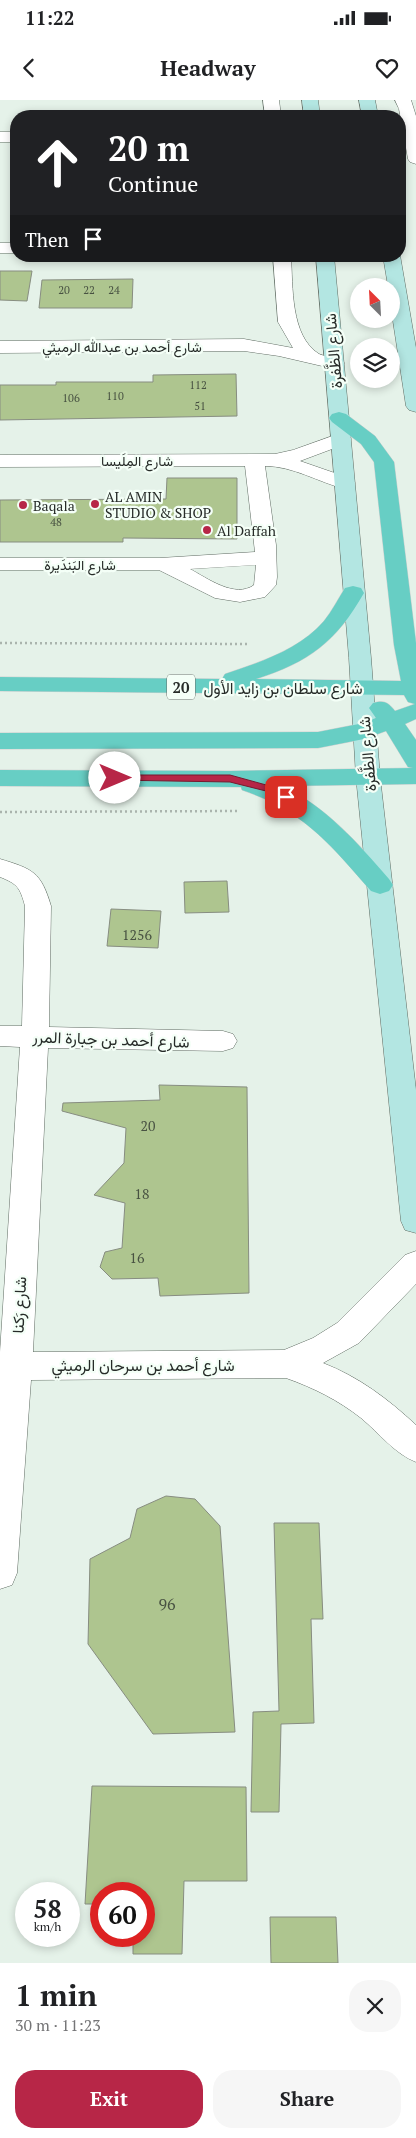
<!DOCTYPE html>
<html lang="en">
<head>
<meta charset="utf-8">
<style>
	:root { --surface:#fff; --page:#f6f6f6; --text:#202124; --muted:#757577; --accent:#b72647 }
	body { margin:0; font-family:"PT Serif",Vazirmatn,serif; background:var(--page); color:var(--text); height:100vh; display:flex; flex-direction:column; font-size:19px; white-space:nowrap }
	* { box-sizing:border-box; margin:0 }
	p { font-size:16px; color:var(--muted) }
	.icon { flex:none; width:28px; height:28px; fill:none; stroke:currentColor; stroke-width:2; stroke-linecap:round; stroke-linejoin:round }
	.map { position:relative; height:1863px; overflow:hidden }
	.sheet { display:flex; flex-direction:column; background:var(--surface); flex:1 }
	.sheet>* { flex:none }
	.guide { position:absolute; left:10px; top:10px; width:396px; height:152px; border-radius:20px; box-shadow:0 2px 8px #0003; background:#202124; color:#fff; overflow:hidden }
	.needle { width:32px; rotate:336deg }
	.fabs { position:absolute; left:350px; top:178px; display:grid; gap:10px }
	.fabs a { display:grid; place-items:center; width:50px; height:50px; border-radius:50%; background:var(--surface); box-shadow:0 2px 8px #0003; font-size:25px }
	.speed { position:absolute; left:15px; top:1782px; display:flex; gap:10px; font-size:25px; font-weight:700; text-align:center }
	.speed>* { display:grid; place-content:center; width:65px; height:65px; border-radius:50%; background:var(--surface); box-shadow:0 2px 8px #0003; line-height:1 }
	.speed small { font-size:12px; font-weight:400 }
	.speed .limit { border:8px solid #d22; background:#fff; color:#111 }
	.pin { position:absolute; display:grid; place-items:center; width:42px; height:42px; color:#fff; margin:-21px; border-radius:10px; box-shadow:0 2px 8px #0006 }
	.me { position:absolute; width:55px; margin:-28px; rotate:90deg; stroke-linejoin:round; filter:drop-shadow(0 0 4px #0008) }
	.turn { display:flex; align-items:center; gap:18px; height:105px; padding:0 15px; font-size:22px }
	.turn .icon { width:65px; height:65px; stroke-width:2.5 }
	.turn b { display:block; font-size:35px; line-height:42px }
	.then { display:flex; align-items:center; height:48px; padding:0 15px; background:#0003; gap:10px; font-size:19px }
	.round { display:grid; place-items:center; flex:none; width:52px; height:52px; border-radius:20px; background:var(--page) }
	.headline { display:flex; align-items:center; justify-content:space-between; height:85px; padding:0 15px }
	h1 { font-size:30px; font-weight:700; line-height:38px }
	.cta { display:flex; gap:10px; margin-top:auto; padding:10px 15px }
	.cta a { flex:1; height:58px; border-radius:20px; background:var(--accent); color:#fff; font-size:20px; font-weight:700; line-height:58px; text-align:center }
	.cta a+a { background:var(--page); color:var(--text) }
	.status { display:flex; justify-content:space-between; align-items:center; height:35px; padding:0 25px; background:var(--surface); direction:ltr }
	.status svg { height:14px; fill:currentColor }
	header { display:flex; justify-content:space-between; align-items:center; height:65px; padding:0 15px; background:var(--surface); font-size:22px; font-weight:700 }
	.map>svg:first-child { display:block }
	.building { fill:#aec58f; stroke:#878d81 }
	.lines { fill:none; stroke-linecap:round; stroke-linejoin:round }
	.street-casing { stroke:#606c63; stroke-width:1 }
	.secondary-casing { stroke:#606c63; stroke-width:1 }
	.primary-casing { stroke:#cfd0d0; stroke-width:1 }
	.path { stroke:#aab4ad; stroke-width:2.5; stroke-dasharray:2 3; stroke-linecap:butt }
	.street { fill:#fff; fill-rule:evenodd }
	.secondary { fill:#b3e6e2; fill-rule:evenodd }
	.primary { fill:#67cec4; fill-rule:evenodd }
	.route { fill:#b72647; stroke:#77192e }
	.poi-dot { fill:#b72647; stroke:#f4fff7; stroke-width:2 }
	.labels { text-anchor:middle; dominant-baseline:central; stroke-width:4.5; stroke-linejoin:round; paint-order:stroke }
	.far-number-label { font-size:11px; fill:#485242 }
	.far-street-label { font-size:14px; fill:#262b28; stroke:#f4fff7 }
	.far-poi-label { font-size:14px; fill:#262b28; stroke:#f4fff7; text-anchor:start }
	.number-label { font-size:14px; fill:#485242 }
	.shield { fill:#f4fff7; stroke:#646b66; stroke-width:1 }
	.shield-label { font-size:15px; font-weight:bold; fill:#262b28 }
	.street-label { font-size:16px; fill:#262b28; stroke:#f4fff7 }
	.near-number-label { font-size:16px; fill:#485242 }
</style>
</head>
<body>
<div class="status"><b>11:22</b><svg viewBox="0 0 49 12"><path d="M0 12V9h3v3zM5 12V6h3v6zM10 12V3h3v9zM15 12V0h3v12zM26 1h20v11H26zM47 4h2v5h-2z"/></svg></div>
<header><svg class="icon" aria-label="back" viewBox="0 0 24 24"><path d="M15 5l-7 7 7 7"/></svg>Headway<svg class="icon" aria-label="heart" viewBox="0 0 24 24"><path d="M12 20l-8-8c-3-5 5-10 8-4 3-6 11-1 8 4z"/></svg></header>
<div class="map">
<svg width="416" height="1863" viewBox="0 0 416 1863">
	<rect width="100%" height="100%" fill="#e5f2e9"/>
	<g class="building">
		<polygon points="0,171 32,171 27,201 0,200"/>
		<polygon points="133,179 132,208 39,208 42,180"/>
		<polygon points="236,274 237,316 0,320 0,285 56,285 56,282 153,282 153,275"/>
		<polygon points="167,378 237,378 237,439 123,438 123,442 0,442 0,400 166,399"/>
		<polygon points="227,781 229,812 185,813 184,782"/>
		<polygon points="111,809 161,811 158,848 107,846"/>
		<polygon points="159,985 247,987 249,1193 160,1196 158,1178 112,1179 100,1167 105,1152 122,1148 125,1103 94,1095 124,1063 126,1028 62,1011 63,1003 160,1000"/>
		<polygon points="166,1396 195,1399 220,1426 235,1632 153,1634 88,1544 90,1459 130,1438 137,1409"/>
		<polygon points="274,1423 319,1423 323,1519 311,1519 314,1623 281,1624 279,1712 251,1712 253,1612 279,1611"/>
		<polygon points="92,1686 246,1687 247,1781 184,1781 182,1854 133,1854 133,1836 144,1836 144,1794 101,1794 101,1804 85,1804"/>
		<polygon points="270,1817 336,1817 338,1863 271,1863"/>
	</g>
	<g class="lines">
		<defs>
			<g id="street">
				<polygon points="263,0 279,0 281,16 265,16"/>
				<polygon points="395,0 411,0 416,16 416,64 410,62 408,59 399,9"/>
				<rect x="0" y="32" width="16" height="10"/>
				<rect x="0" y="143" width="16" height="10"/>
				<path d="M273,156H291C293,186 290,236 319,254C325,257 335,257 342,259L344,263L342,267L335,269L279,256L244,251L0,253V241L244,239L293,248L278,222Z"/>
				<path d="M341,333L348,335L351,339L348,343L300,361L352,379L355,383L352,387L345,389C318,382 293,366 265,366L276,445L277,477L276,485L265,497L240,502L215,498L159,470H0V458H160L255,452L245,366L0,367V355L275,354L293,350ZM256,465L254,485C235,499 207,478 190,469Z"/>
				<path d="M0,759C33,769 41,772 51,806L49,927L223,931L233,934L237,941L233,948L223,951L48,948L33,1252L284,1250L313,1238L337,1223L405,1155L416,1151V1184L359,1243L323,1263C359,1277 388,1299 416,1325V1362C395,1354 379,1333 361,1318C338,1300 314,1288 286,1278L31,1280L17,1473L12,1485L0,1489V1252L20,947L0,946V926H22L25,806C20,788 18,784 0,777Z"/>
			</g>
			<g id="secondary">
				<polygon points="302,0 318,0 320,16 304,16"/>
				<polygon points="359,0 375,0 378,16 362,16"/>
				<polygon points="400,155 416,248 416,312 409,310 406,306 391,208 391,186 388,186 383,156"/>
				<polygon points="316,156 334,156 371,558 380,677 416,990 416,1133 405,1130 401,1121 356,677 349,558"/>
			</g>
			<path id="primary" d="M339,312L346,314L375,336L394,362L416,543V619L405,624L416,640V684L283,686C327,708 357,742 389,779L393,785L389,791L380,794L371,791C330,744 304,711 242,690L241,687L0,686V670L230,671L413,668L408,667L386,631L364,639L318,648L0,649V633L318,632L359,624L376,618L369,608L373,603C384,600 388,602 395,611L415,604L408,602L404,595L0,591V577L222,579L225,574C260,562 299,550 324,521C332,511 338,499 345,488L353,486L361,488L364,493C336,542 309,562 256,579L401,581L394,545L374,362L361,344L332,322L329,318L332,314Z"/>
		</defs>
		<use href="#street" class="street-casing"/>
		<use href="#secondary" class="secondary-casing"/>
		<use href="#primary" class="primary-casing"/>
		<g class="path">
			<polyline points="0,543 249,544"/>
			<polyline points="0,712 237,711"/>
		</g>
		<use href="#street" class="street"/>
		<use href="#secondary" class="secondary"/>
		<use href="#primary" class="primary"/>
	</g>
	<polygon class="route" points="115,675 230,675 277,688 291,697 286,700 270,692 230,682 112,680 110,678"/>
	<g class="poi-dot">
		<circle cx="95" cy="404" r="5"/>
		<circle cx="23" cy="405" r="5"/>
		<circle cx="207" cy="430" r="5"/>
	</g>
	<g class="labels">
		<g class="far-number-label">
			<text x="64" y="190">20</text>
			<text x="89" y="190">22</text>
			<text x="114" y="190">24</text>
			<text x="198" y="285">112</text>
			<text x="115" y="296">110</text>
			<text x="71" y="298">106</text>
			<text x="200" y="306">51</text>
			<text x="56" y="422">48</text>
		</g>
		<g class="far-street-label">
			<text x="122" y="246">شارع أحمد بن عبدالله الرميثي</text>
			<text x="137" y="360">شارع المِلَيسا</text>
			<text x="80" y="464">شارع البَندَيرة</text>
		</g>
		<g class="far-poi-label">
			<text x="105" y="396">AL AMIN<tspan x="105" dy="16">STUDIO &amp; SHOP</tspan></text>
			<text x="33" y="405">Baqala</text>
			<text x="217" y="430">Al Daffah</text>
		</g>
		<g class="number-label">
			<text x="137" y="834">1256</text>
			<text x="148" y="1025">20</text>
			<text x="142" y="1093">18</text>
			<text x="137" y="1157">16</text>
		</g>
		<rect class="shield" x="167" y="574.5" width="28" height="25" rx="4"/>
		<g class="shield-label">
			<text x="181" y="587">20</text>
		</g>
		<g class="street-label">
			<text transform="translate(333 251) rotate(-95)">شارع الظَّفرة</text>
			<text x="283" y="588">شارع سلطان بن زايد الأول</text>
			<text transform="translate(367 654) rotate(-95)">شارع الظَّفرة</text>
			<text transform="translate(111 939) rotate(2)">شارع أحمد بن جبارة المرر</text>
			<text transform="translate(19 1205) rotate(-87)">شارع رَكنا</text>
			<text x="143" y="1265">شارع أحمد بن سرحان الرميثي</text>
		</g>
		<g class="near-number-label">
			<text x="167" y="1504">96</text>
		</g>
	</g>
</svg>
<div class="fabs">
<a><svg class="needle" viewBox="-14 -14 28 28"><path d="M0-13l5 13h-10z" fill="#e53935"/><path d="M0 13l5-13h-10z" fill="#757577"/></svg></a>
<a><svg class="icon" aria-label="layers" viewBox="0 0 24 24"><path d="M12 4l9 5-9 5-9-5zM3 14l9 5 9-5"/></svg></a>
</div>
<div class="speed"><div>58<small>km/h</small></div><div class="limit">60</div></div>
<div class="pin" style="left:286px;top:697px;background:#d93025"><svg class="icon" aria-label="arrive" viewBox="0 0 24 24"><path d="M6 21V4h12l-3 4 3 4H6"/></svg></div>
<svg class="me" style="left:115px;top:678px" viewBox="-20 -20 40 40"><circle r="19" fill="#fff"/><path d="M0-13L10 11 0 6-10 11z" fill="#b72647"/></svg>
<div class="guide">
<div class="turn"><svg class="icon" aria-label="ahead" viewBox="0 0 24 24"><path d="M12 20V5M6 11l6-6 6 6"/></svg><div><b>20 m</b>Continue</div></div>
<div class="then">Then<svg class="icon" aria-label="arrive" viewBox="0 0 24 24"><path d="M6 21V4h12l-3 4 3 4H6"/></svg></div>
</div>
</div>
<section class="sheet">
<div class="headline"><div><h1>1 min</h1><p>30 m · 11:23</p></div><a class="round"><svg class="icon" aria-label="close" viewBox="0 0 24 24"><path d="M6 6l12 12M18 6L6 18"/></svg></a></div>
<div class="cta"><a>Exit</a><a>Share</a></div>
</section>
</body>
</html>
